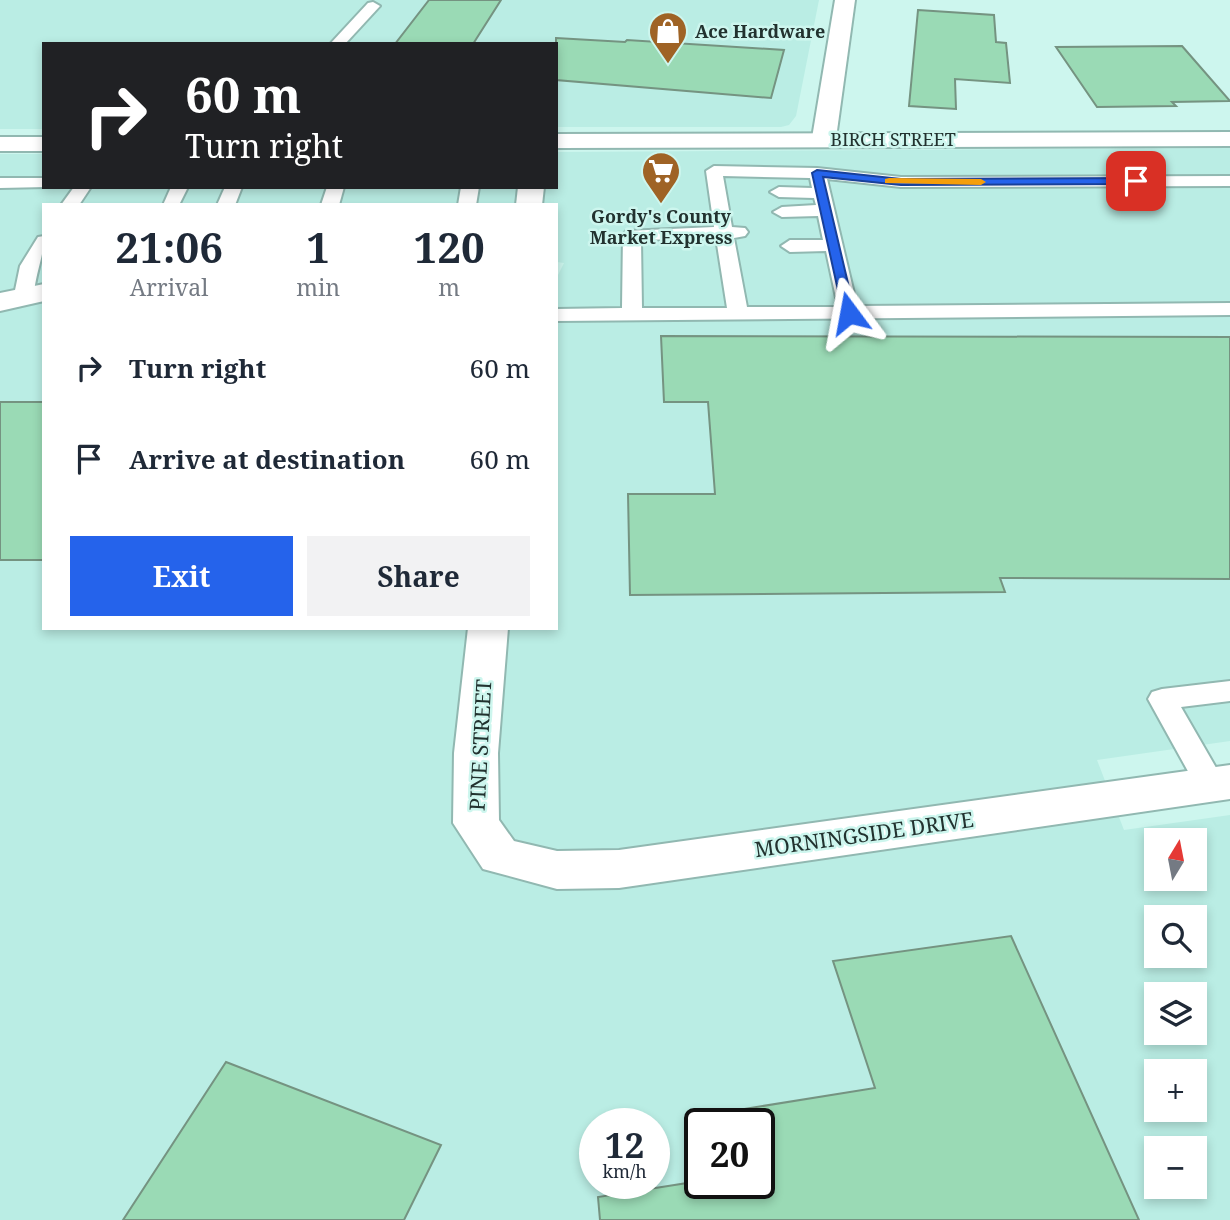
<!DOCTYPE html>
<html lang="en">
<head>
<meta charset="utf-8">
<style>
	:root { --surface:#fff; --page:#f2f2f3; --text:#1f2937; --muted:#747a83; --accent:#2563eb }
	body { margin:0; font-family:"Noto Serif",serif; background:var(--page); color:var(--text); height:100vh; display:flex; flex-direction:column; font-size:26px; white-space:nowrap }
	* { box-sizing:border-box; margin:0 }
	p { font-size:23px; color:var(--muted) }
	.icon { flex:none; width:38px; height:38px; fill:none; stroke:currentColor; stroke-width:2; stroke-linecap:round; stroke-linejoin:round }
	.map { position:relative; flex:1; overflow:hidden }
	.panel { position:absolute; left:42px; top:203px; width:516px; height:427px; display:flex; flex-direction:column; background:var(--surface); border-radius:0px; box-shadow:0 4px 10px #0003 }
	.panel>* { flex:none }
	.banner { position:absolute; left:42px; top:42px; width:516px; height:147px; border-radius:0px; box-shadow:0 4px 10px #0003; background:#202124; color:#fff; overflow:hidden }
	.needle { width:46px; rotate:10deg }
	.buttons { position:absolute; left:1144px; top:828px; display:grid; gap:14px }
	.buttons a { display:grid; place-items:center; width:63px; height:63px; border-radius:0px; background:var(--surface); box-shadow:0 4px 10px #0003; font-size:35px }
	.speed { position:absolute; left:579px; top:1108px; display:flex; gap:14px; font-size:35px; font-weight:700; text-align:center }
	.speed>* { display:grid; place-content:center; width:91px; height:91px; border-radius:50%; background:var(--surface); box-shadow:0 4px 10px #0003; line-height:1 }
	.speed small { font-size:18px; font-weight:400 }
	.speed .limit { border:4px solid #111; border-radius:10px; background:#fff; color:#111 }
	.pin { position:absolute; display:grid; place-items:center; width:60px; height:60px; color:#fff; margin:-30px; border-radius:14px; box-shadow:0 4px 10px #0006 }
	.me { position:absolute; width:77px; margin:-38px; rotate:347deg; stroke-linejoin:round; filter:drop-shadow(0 0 5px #0008) }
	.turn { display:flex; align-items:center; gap:24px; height:147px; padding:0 28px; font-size:32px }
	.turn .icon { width:91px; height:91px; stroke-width:2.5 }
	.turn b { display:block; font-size:49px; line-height:60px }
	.eta { display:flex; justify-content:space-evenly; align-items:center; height:119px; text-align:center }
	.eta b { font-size:42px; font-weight:700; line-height:49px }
	.cta { display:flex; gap:14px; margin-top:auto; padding:14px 28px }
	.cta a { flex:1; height:80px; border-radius:0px; background:var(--accent); color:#fff; font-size:28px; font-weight:700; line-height:80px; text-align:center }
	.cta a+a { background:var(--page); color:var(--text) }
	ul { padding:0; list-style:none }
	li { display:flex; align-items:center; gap:21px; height:91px; padding:0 28px }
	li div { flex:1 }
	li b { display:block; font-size:26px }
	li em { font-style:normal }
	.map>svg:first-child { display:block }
	.built { fill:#baede4; fill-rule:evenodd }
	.building { fill:#9adab5; stroke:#759381; stroke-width:2 }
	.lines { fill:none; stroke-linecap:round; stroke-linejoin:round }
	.lane-casing { stroke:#91b8b1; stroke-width:4 }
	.street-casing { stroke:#91b8b1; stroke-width:4 }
	.secondary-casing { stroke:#91b8b1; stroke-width:4 }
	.lane { fill:#fff; fill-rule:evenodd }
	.street { fill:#fff; fill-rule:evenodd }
	.secondary { fill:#fff; fill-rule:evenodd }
	.route { fill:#2563eb; stroke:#184099; stroke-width:2 }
	.slow { fill:#f59e0b }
	.labels { text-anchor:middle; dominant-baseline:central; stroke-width:5; stroke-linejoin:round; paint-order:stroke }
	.far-poi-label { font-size:18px; font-weight:bold; fill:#22322f; stroke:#cdf6ee; text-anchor:start }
	.far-street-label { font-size:18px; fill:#22322f; stroke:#cdf6ee }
	.street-label { font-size:21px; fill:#22322f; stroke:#cdf6ee }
</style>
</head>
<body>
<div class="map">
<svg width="1230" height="1220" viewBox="0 0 1230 1220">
	<rect width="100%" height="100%" fill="#cdf6ee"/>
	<g class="built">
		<polygon points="0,0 819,0 796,116 789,125 781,127 557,127 556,44 44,44 44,129 0,129"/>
		<path d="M1230,148V741L1097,760L1124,830L1230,815V1220H0V154H44V187H556L557,152ZM44,205H556L557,262L564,263L556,279V628H44ZM1157,840H1195V878H1157ZM1157,917H1195V956H1157ZM1157,994H1195V1032H1157ZM1157,1071H1195V1110H1157ZM595,1124H654V1183H595ZM700,1124H760V1183H700ZM1157,1148H1195V1186H1157Z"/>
	</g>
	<g class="building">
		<polygon points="429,0 501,0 473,44 395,44"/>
		<polygon points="918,10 994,15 996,42 1006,43 1010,83 955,79 956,109 909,106"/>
		<polygon points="556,38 625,42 627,40 784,50 771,98 556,80"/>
		<polygon points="1182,46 1230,101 1172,102 1176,106 1097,107 1056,47"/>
		<polygon points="661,336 1230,337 1230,579 1000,578 1005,592 630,595 628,494 715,494 708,402 664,402"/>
		<rect x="0" y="402" width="44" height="158"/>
		<polygon points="1011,936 1139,1220 600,1220 598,1197 700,1181 700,1183 760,1183 760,1124 748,1124 744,1109 875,1088 833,961"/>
		<polygon points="226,1062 441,1145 404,1220 123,1220"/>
	</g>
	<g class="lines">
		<defs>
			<g id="lane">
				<polygon points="373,2 380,6 345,44 330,44 368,3"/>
				<path d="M714,166L817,168L901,177L1230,176V186L901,187L827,179L857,306L1230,303V315L556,321V309L622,308L623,235L626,231L714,227L706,171ZM723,176L810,178L812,188L779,187L770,192L779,197L814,198L816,205L782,207L773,212L782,217L818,216L823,240H790L781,246L790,252L826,251L838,307H747L734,238L745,236L748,232L745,228L732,227ZM716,238L727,308H642L641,240Z"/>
				<polygon points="0,178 44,178 44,187 47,187 0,188"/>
				<polygon points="74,187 91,187 79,205 61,205"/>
				<polygon points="171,187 188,187 179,205 163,205"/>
				<polygon points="225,187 242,187 235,205 217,205"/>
				<polygon points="327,187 344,187 339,205 321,205"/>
				<polygon points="461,187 479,187 476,205 458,205"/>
				<path d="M44,236C44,257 35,274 34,295L24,301L17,299L14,295L20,266L38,237Z"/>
				<polygon points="1230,681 1230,701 1181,707 1226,785 1222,793 1211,796 1200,793 1148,699 1152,692 1162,689"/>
			</g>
			<g id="street">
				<polygon points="835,0 855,0 836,138 832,143 816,143 812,138"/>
				<polygon points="518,187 544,187 542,205 516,205"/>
				<polygon points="44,284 44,301 0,311 0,293"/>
				<polygon points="468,628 508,628 498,753 499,820 514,841 557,851 619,850 1230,765 1230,799 619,888 557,889 483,869 453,823 454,753"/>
			</g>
			<g id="secondary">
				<polygon points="1230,132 1230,146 556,148 556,134"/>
				<rect x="0" y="137" width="44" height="14"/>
			</g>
		</defs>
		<use href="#lane" class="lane-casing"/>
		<use href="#street" class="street-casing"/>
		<use href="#secondary" class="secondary-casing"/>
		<use href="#lane" class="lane"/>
		<use href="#street" class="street"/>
		<use href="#secondary" class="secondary"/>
	</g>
	<polygon class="route" points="817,170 901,179 1136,178 1141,181 1136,184 901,185 823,177 855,313 849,317 843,313 812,173"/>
	<polygon class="slow" points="889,178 981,179 986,182 981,185 885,183 885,179"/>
	<defs>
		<symbol id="shop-pin" viewBox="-11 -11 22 30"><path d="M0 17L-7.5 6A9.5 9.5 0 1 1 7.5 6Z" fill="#9f6325" stroke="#cdf6ee"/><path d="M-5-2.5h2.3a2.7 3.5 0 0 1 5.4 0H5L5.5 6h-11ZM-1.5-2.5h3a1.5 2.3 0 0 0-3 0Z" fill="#fff"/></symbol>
		<symbol id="supermarket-pin" viewBox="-11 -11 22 30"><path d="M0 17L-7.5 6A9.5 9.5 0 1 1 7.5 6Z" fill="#9f6325" stroke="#cdf6ee"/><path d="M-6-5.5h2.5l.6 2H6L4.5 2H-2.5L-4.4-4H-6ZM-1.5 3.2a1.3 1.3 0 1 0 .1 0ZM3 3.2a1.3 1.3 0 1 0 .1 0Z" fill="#fff"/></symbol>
	</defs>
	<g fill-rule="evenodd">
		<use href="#shop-pin" x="646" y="9" width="44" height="60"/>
		<use href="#supermarket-pin" x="639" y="149" width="44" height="60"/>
	</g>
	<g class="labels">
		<g class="far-poi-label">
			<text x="695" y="31">Ace Hardware</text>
			<text x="661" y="216" text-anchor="middle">Gordy's County<tspan x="661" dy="21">Market Express</tspan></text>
		</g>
		<g class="far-street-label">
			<text x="893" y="139">BIRCH STREET</text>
		</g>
		<g class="street-label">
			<text transform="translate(480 745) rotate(-87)">PINE STREET</text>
			<text transform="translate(864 834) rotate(-8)">MORNINGSIDE DRIVE</text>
		</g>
	</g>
</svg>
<div class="buttons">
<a><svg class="needle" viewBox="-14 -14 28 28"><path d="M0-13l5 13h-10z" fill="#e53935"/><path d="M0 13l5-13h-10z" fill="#747a83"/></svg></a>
<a><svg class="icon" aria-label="search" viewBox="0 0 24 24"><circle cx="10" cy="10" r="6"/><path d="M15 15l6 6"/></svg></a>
<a><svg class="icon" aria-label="layers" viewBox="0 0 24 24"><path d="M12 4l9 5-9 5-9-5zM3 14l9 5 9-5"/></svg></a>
<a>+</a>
<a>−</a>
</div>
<div class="speed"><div>12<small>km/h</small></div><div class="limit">20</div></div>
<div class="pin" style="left:1136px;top:181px;background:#d93025"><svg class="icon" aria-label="arrive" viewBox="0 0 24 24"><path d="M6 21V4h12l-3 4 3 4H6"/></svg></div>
<svg class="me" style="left:849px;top:313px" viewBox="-20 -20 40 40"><path d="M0-17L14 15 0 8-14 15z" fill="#2563eb" stroke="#fff" stroke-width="4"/></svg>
<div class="banner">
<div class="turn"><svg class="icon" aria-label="right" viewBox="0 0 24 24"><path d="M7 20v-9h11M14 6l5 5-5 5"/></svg><div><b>60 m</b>Turn right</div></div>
</div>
<section class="panel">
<div class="eta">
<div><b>21:06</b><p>Arrival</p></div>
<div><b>1</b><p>min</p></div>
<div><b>120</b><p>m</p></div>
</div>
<ul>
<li><svg class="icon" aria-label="right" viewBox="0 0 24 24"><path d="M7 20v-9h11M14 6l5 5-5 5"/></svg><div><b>Turn right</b></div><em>60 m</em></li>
<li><svg class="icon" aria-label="arrive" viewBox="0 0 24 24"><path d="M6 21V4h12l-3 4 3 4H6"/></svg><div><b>Arrive at destination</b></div><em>60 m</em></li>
</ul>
<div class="cta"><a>Exit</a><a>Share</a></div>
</section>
</div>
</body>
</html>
